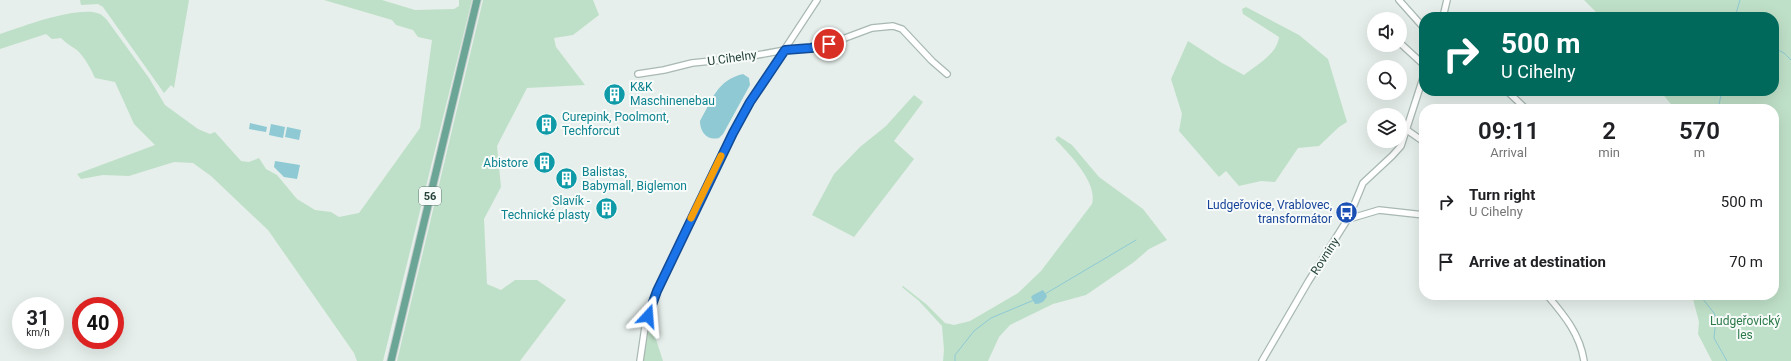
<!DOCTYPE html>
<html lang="en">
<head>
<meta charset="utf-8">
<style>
	:root { --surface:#fff; --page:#f2f2f2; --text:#202124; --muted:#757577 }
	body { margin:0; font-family:Roboto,sans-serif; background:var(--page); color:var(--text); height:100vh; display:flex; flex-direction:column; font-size:15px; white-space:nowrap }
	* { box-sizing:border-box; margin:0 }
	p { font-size:13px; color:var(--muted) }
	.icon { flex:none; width:22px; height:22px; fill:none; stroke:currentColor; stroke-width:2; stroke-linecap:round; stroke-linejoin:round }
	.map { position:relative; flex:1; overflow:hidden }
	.drawer { position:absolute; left:1419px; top:104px; width:360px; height:196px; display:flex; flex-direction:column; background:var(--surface); border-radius:16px; box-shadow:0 4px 16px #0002 }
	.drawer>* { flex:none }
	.guide { position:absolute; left:1419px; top:12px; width:360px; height:84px; border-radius:16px; box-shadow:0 4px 16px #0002; background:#00695c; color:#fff; overflow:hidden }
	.fabs { position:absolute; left:1367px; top:12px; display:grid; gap:8px }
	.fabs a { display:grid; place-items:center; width:40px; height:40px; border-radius:50%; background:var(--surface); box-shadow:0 4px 16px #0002; font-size:20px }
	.speed { position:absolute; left:12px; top:297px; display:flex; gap:8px; font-size:20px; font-weight:700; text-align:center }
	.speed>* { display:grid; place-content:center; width:52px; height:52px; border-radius:50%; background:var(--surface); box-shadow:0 4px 16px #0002; line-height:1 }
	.speed small { font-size:10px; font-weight:400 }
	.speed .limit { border:6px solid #d22; background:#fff; color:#111 }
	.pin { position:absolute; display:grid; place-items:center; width:34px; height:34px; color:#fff; margin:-17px; border:2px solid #fff; border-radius:50%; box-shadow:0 1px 4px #0007 }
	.me { position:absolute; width:44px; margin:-22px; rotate:19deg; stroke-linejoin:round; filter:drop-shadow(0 0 3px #0008) }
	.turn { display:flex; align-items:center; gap:14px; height:84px; padding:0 16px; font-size:18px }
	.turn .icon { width:52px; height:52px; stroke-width:2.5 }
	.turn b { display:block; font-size:28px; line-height:34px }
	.eta { display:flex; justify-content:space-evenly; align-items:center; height:68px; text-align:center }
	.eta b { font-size:24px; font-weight:600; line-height:28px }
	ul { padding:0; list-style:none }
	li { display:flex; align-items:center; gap:12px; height:60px; padding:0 16px }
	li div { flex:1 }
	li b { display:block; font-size:15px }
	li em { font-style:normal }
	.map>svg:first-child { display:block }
	.green { fill:#bfe0c8 }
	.water { fill:#8ec9d4 }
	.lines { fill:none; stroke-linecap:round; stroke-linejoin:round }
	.stream { stroke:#8ec9d4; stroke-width:1 }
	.minor-casing { stroke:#a8b8b2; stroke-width:8 }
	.major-casing { stroke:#c2cac8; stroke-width:9 }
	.minor { stroke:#fff; stroke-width:5.5 }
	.major { stroke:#6aa596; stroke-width:7 }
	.route-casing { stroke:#114b97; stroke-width:10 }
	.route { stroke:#1a73e8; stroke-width:7 }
	.slow { stroke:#f59e0b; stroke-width:7 }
	.labels { text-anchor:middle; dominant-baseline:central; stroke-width:4; stroke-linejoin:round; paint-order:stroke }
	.shield { fill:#f7fbf9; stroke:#637a73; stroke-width:1 }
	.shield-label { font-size:11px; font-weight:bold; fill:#24423a }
	.street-label { font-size:12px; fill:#24423a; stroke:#f7fbf9 }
	.culture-label { font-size:12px; fill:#0d838f; stroke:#f7fbf9; text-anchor:start }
	.transit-label { font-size:12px; fill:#164399; stroke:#f7fbf9; text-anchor:end }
	.park-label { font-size:12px; fill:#2d7a4b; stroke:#f7fbf9 }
</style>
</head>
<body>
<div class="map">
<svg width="1791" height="361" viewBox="0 0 1791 361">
	<rect width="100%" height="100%" fill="#e6efeb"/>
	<g class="green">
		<polygon points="80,0 189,0 174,88 171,85 164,93 103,7 98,4 81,5"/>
		<path d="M324,0H382L415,10L454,9L459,6V0H472L383,361H357L354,353L268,230L211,176L193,163L174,162L129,176L103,175L81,179L77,174L155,145L134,124L115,82L95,78C90,67 85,58 77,50C71,46 66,43 61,38L52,39L46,34L0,49V34C22,27 78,5 100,14C102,15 105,18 107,20L149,78L165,105L198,129L210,134L215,132L241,161L249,162L259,158L266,169L277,175L297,199L315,210L331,212L339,217L359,213L420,128L432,40L418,37L413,30L396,25L392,20Z"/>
		<polygon points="483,0 593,0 599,15 573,35 554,38 556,47 585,85 527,88 497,146 501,187 484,219 487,284 501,290 515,280 537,280 566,300 520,361 397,361"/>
		<polygon points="1584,0 1791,0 1791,361 1712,361 1698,334 1699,322 1692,295 1774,295 1774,109 1675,109 1660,91 1774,91 1774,17 1598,17 1596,12"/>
		<path d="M1246,7L1299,35L1328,59L1347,122L1339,127L1319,146L1298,148L1275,182L1261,181L1239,186L1226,171L1219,177L1179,131L1182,114L1171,79L1188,41L1222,63L1244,75C1257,65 1277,54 1279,37L1243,14L1242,9Z"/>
		<polygon points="914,95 923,102 894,141 914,159 854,237 812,215 834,174 860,147 886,126"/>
		<path d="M1058,136L1072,145L1099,177L1143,209L1167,240L1149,249L1134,262L1086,295L1053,304L1010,325L999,337L988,361H943L944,350L942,326L919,301L902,287L903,286L926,304L945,323L954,325L970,321L1018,293L1041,271L1092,204C1098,182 1069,154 1055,139Z"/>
		<polygon points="649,329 653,330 663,361 644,361 644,352"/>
	</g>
	<g class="water">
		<path d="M743,74L749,78L750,85L723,134L719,138C707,141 700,132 700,121C712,100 717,80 743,74Z"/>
		<polygon points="250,123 267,127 266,132 249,129"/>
		<polygon points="271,124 285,127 283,138 269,135"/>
		<polygon points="287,127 301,130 299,140 285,137"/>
		<polygon points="275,161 300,165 297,179 284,177 274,167"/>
		<path d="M1043,290L1047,296C1045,301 1041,304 1035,304L1031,297L1033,295Z"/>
	</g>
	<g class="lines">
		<g class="stream">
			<polyline points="1736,13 1740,17"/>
			<polyline points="1735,17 1740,0"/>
			<polyline points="1774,48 1784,53 1791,60"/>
			<polyline points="1718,109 1722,91"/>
			<polyline points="1045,294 1136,240"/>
			<polyline points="1703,295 1702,298 1714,313 1716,319 1714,338 1727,361"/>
			<polyline points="955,361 955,355 974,331 991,318 1034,300"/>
		</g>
		<defs>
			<g id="minor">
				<polyline points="1399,0 1424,28"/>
				<polyline points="1443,17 1447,0"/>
				<polyline points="1400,43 1424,65"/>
				<polyline points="638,74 664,70 692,63 741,58 785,50 811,48 829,44 872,28 893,26 902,29 932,61 947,74"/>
				<polyline points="1507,91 1526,109"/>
				<polyline points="1407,130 1424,142"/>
				<polyline points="1349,217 1352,218 1379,210 1424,215"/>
				<path d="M1547,295C1564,315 1580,334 1584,361"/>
				<polyline points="640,361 645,327 653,300 725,148 750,102 817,0"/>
				<polyline points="1262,361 1308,282 1349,217 1363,183 1392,156 1401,146 1424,75"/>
			</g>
			<polyline id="major" points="391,361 477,0"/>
		</defs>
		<use href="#minor" class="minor-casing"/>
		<use href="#major" class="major-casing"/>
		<use href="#minor" class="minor"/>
		<use href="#major" class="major"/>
	</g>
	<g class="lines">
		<defs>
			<polyline id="route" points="648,316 657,291 733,133 750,102 785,50 811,48 829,44"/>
		</defs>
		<use href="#route" class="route-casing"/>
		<use href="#route" class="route"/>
		<polyline class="slow" points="691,218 721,156"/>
	</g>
	<defs>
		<symbol id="building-disc" viewBox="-11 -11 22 22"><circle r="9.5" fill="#0f9aa8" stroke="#f7fbf9"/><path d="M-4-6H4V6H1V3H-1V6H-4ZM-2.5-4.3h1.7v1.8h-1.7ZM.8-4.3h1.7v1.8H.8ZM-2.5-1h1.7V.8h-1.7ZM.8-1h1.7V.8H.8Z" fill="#fff"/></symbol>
		<symbol id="bus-disc" viewBox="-11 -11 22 22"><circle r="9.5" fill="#1a4fb4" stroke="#f7fbf9"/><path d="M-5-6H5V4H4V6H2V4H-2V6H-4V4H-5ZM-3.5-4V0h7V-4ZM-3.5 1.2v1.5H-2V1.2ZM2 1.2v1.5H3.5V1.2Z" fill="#fff"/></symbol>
	</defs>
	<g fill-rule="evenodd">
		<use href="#building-disc" x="602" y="82" width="25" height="25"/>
		<use href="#building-disc" x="534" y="112" width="25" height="25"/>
		<use href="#building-disc" x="532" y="150" width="25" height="25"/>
		<use href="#building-disc" x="554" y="166" width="25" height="25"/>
		<use href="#building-disc" x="594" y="196" width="25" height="25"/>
		<use href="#bus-disc" x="1334" y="200" width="25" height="25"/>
	</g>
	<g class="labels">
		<rect class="shield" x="419" y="187" width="22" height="18" rx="3"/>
		<g class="shield-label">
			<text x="430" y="196">56</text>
		</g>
		<g class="street-label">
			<text transform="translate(732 58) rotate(-8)">U Cihelny</text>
			<text transform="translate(1325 256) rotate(-57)">Rovniny</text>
		</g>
		<g class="culture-label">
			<text x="630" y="87">K&amp;K<tspan x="630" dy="14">Maschinenebau</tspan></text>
			<text x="562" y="117">Curepink, Poolmont,<tspan x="562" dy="14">Techforcut</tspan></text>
			<text x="528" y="163" text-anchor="end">Abistore</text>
			<text x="582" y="172">Balistas,<tspan x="582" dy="14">Babymall, Biglemon</tspan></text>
			<text x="590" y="201" text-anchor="end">Slavík -<tspan x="590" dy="14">Technické plasty</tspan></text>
		</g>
		<g class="transit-label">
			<text x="1332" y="205">Ludgeřovice, Vrablovec,<tspan x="1332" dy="14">transformátor</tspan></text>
		</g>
		<g class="park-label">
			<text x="1745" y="321">Ludgeřovický<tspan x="1745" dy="14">les</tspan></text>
		</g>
	</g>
</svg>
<div class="fabs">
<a><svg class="icon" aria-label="sound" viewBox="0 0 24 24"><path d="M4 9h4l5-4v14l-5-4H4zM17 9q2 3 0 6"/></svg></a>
<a><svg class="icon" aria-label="search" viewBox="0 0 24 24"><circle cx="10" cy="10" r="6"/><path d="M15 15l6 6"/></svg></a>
<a><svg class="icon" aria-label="layers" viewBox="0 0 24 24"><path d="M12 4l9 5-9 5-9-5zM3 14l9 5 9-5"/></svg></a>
</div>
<div class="speed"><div>31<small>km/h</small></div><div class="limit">40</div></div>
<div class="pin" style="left:829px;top:44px;background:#d93025"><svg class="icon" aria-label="arrive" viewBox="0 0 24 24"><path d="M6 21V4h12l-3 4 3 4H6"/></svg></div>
<svg class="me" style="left:648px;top:316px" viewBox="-20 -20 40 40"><path d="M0-17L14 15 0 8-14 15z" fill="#1a73e8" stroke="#fff" stroke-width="4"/></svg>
<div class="guide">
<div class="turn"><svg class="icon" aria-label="right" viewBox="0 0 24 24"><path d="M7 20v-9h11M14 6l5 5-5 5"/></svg><div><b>500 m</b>U Cihelny</div></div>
</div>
<section class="drawer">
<div class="eta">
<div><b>09:11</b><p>Arrival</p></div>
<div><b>2</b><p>min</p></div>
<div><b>570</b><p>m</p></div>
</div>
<ul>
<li><svg class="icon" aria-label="right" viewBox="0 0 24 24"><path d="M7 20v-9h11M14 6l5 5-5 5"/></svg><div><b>Turn right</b><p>U Cihelny</p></div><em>500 m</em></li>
<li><svg class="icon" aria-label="arrive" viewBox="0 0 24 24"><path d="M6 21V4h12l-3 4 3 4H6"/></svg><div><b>Arrive at destination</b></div><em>70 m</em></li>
</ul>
</section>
</div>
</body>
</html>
